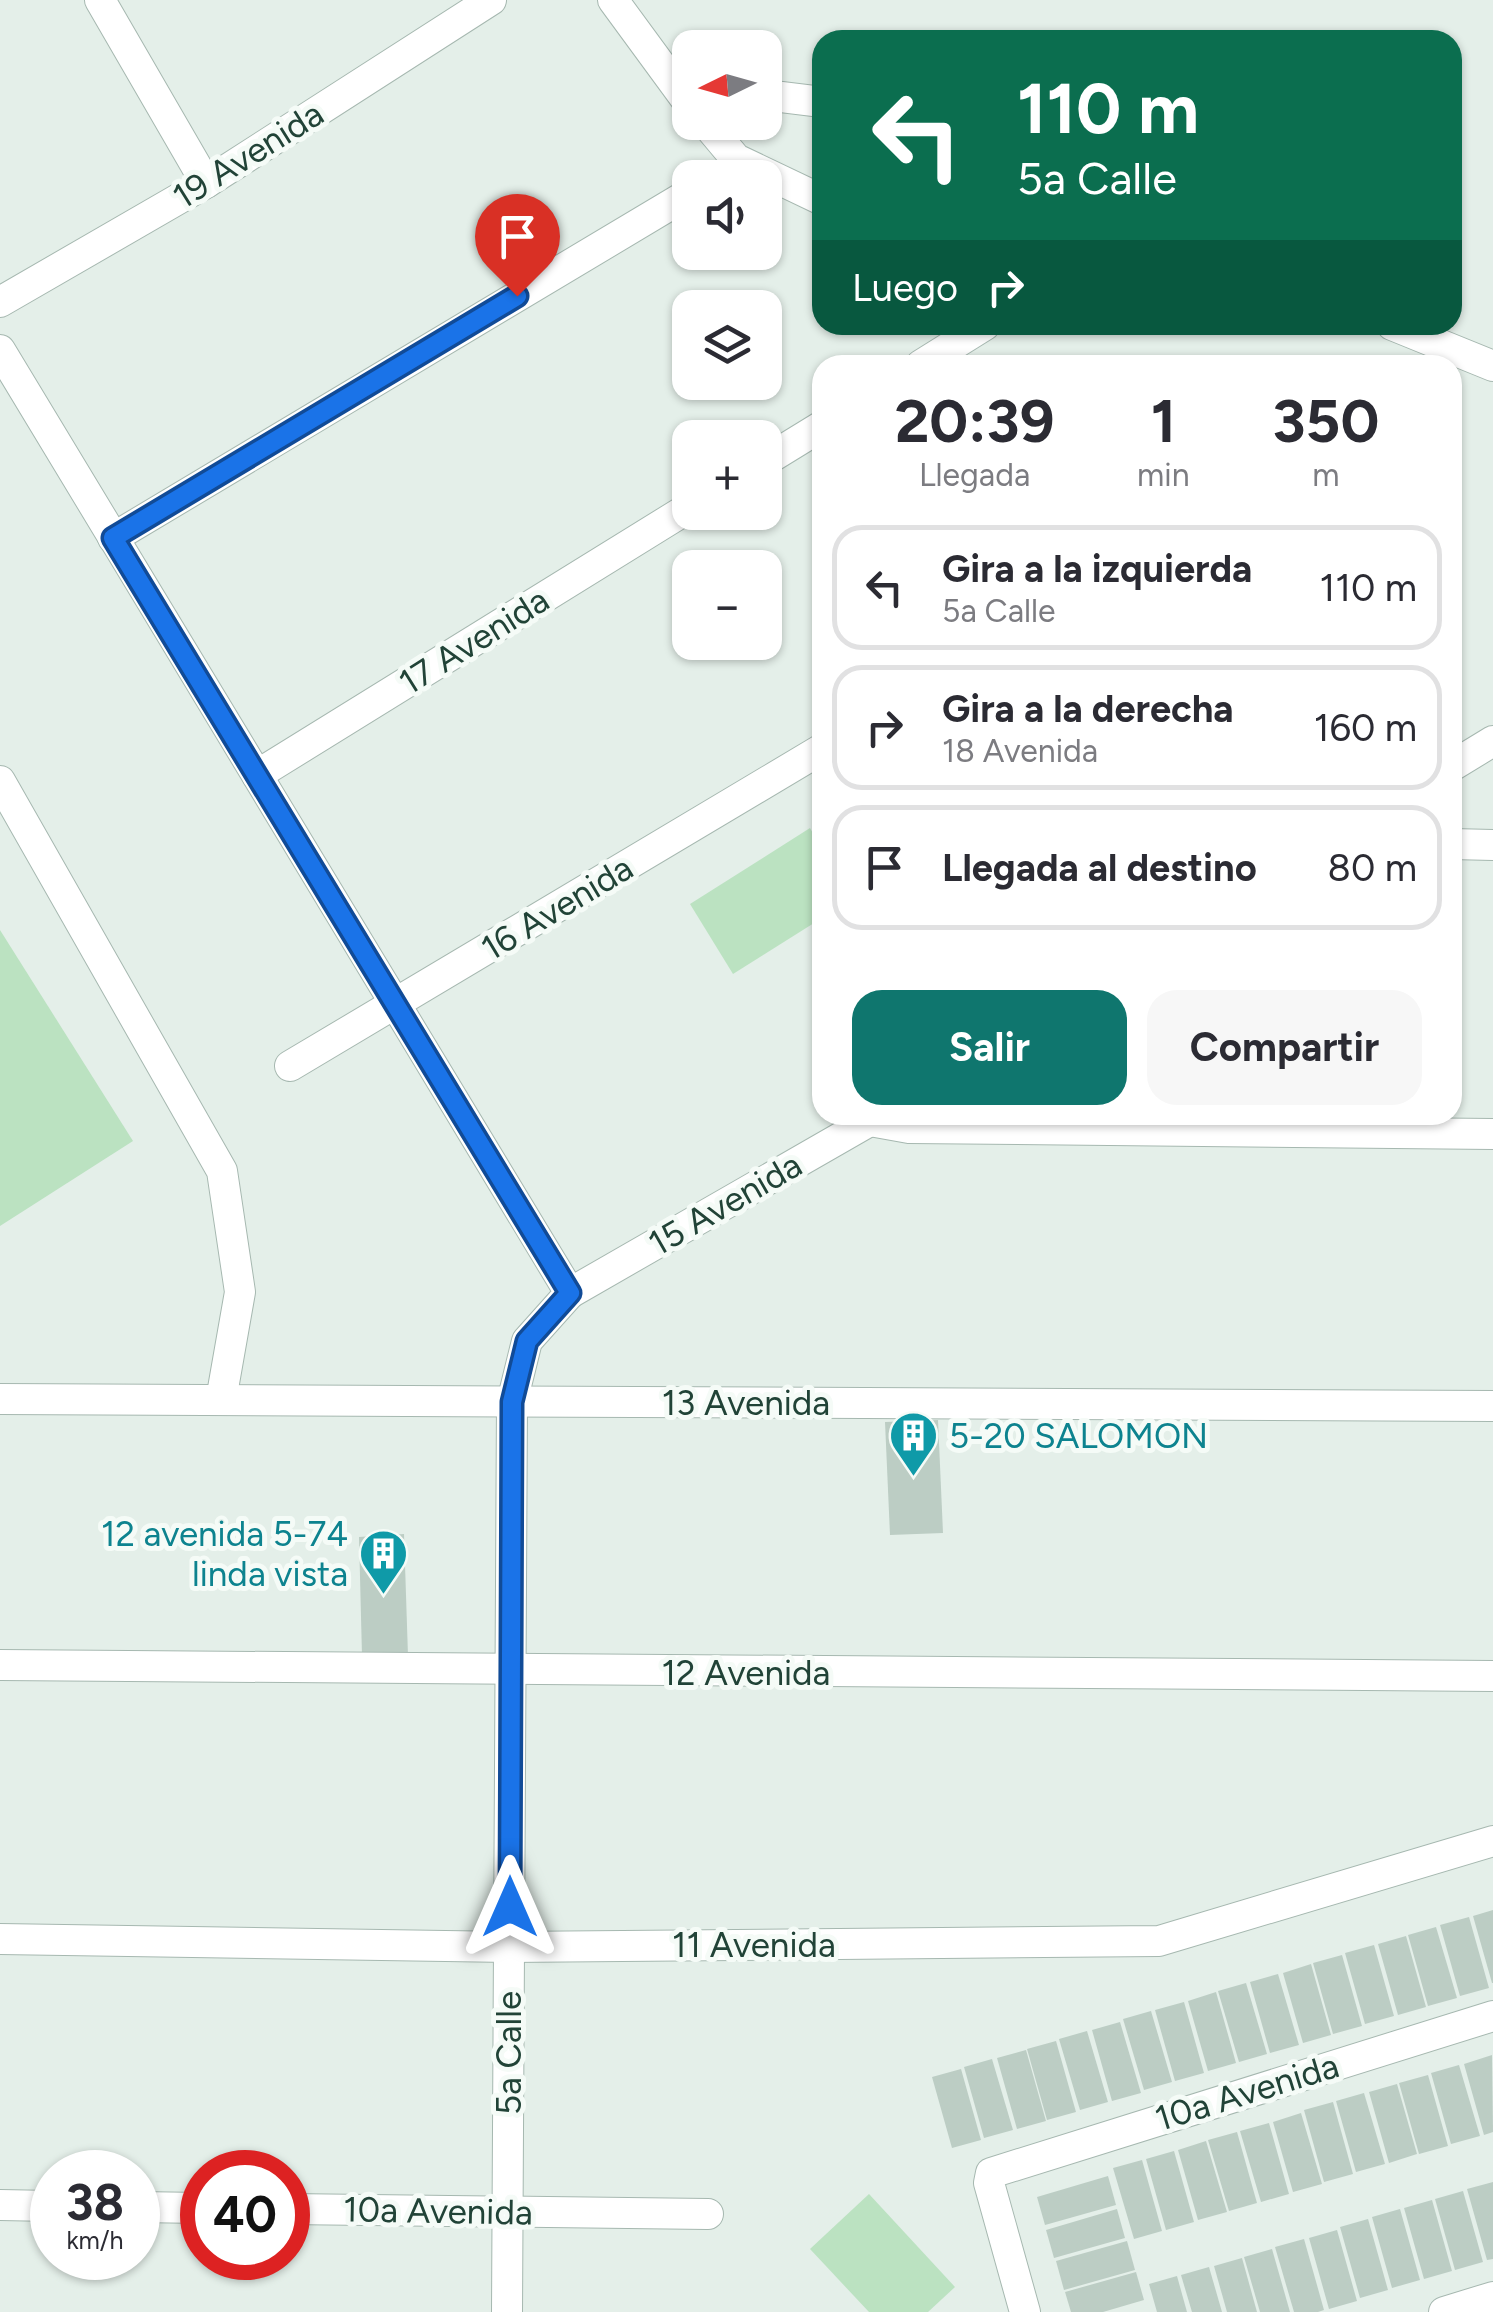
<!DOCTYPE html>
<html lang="es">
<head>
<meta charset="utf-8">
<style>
	:root { --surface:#fff; --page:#f7f7f7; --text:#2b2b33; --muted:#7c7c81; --line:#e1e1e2; --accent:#0f766e }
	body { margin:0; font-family:Figtree,sans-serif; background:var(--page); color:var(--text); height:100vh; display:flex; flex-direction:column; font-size:38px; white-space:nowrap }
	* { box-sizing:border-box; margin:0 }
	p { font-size:32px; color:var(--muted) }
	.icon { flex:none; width:55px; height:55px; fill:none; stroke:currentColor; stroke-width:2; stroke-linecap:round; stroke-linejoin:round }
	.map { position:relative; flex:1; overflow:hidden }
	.sheet { position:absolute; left:812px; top:355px; width:650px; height:770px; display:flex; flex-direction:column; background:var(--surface); border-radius:30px; box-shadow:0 2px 8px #0004 }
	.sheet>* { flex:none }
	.guide { position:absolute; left:812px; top:30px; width:650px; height:305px; border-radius:30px; box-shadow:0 2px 8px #0004; background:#0b6e4f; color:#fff; overflow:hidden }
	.needle { width:65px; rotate:265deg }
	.controls { position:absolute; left:672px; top:30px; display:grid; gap:20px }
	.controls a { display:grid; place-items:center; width:110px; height:110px; border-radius:20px; background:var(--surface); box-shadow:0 2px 8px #0004; font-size:50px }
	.speed { position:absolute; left:30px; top:2150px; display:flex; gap:20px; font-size:50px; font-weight:700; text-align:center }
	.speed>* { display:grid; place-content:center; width:130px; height:130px; border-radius:50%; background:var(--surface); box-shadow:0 2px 8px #0004; line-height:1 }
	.speed small { font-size:25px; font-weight:400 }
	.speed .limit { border:15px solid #d22; background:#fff; color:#111 }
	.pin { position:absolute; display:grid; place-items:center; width:85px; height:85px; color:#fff; margin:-102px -42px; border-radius:50% 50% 50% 0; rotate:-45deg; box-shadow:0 0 10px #0007 }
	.pin .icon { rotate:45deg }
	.me { position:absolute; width:110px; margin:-55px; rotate:0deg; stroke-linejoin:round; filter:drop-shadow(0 0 8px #0008) }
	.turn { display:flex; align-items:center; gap:35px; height:210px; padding:0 40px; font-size:45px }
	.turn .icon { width:130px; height:130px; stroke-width:2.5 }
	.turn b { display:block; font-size:70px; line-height:85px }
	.then { display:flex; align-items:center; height:95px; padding:0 40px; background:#0003; gap:20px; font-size:38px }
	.eta { display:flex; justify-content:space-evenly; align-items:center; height:170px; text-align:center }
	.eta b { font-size:60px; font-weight:700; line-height:70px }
	.primary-button { display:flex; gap:20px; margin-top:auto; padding:20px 40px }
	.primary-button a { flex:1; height:115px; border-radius:30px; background:var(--accent); color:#fff; font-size:40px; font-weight:700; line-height:115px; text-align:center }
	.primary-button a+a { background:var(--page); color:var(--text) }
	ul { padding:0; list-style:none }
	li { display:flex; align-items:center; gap:30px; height:125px; margin:0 20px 15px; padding:0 20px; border:5px solid var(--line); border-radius:30px }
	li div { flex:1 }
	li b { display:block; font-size:38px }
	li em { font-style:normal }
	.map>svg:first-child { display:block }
	.green { fill:#bbe2c1 }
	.building { fill:#bccdc4 }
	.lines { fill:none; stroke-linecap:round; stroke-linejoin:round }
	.minor-casing { stroke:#a6b8b0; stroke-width:32 }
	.minor { stroke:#fff; stroke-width:30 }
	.route-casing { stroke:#114b97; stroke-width:25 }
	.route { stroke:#1a73e8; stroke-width:18 }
	.labels { text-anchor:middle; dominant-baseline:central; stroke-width:10; stroke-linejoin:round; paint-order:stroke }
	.street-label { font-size:35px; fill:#214337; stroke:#f5fbf7 }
	.culture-label { font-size:35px; fill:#0d838f; stroke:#f5fbf7; text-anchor:start }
</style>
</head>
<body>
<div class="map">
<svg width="1493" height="2312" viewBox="0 0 1493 2312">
	<rect width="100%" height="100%" fill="#e4efe9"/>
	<g class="green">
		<polygon points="810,828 822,849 822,918 733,974 690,904"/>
		<polygon points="0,930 133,1141 0,1226"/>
		<polygon points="869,2194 955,2287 928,2312 869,2312 810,2249"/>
	</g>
	<g class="building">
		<polygon points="938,1420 943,1533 890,1535 885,1422"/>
		<polygon points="404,1534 408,1656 362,1656 359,1537"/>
		<polygon points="1493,1910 1493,1983 1492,1983 1473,1916"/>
		<polygon points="1469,1917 1489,1988 1460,1996 1440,1925"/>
		<polygon points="1436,1927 1457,1998 1428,2006 1408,1935"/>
		<polygon points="1406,1936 1426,2007 1398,2015 1378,1944"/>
		<polygon points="1374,1945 1394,2016 1365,2024 1345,1953"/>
		<polygon points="1342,1955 1362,2026 1333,2034 1313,1963"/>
		<polygon points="1311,1964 1331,2035 1303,2043 1283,1973"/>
		<polygon points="1278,1974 1299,2045 1270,2053 1250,1982"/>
		<polygon points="1246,1983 1267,2054 1239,2062 1218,1991"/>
		<polygon points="1216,1992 1236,2063 1208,2071 1188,2001"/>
		<polygon points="1184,2002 1204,2073 1175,2081 1155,2010"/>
		<polygon points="1151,2011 1172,2082 1144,2090 1123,2019"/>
		<polygon points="1120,2022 1141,2093 1112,2101 1092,2030"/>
		<polygon points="1087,2031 1108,2102 1080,2110 1059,2039"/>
		<polygon points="1056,2041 1076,2112 1047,2120 1027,2049"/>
		<polygon points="1026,2050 1046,2121 1017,2129 997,2058"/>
		<polygon points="1492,2055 1493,2132 1484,2135 1464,2064"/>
		<polygon points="992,2059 1013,2130 984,2138 964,2067"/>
		<polygon points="1459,2065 1480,2136 1451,2144 1431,2073"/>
		<polygon points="961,2069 981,2140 952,2148 932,2077"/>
		<polygon points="1428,2075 1448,2146 1419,2154 1399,2083"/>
		<polygon points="1397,2084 1417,2154 1389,2163 1369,2092"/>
		<polygon points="1364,2093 1385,2164 1356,2172 1336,2101"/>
		<polygon points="1333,2102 1353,2174 1324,2182 1304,2110"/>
		<polygon points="1301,2113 1322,2184 1293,2192 1273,2122"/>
		<polygon points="1269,2123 1289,2194 1261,2202 1240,2131"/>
		<polygon points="1237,2132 1257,2203 1229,2211 1208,2140"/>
		<polygon points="1206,2141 1227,2212 1198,2220 1178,2150"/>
		<polygon points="1174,2151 1194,2222 1166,2230 1146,2159"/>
		<polygon points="1142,2160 1162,2231 1134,2239 1113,2168"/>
		<polygon points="1108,2176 1116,2205 1045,2225 1037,2197"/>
		<polygon points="1493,2182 1493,2259 1487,2260 1467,2189"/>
		<polygon points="1463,2191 1483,2262 1455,2270 1435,2199"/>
		<polygon points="1432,2200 1452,2271 1424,2279 1404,2208"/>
		<polygon points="1117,2209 1125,2238 1054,2258 1046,2230"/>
		<polygon points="1400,2209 1420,2280 1392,2288 1372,2217"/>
		<polygon points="1368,2219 1388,2290 1360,2298 1340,2227"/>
		<polygon points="1337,2230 1357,2301 1329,2309 1309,2238"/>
		<polygon points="1304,2239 1324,2310 1318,2312 1294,2312 1275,2247"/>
		<polygon points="1127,2241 1135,2270 1064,2290 1056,2261"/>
		<polygon points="1272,2249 1290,2312 1260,2312 1244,2257"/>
		<polygon points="1242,2258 1257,2312 1227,2312 1214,2266"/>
		<polygon points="1209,2267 1222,2312 1192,2312 1181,2275"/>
		<polygon points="1136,2272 1144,2300 1103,2312 1071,2312 1065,2292"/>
		<polygon points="1177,2276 1187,2312 1157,2312 1149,2284"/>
	</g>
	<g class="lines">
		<defs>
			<g id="minor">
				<polyline points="100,0 206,183"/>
				<polyline points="613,0 690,105"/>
				<polyline points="765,95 822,102"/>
				<polyline points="705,122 736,159 822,200"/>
				<polyline points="0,302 206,183 491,0"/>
				<polyline points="1392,325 1493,366"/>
				<polyline points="0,350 570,1293 527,1341 512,1402 507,2312"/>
				<polyline points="921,365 985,325"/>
				<polyline points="765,461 822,426"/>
				<polyline points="113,538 685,196"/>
				<polyline points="1452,766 1493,741"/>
				<polyline points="257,775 690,507"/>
				<polyline points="0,781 222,1171 240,1292 221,1400"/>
				<polyline points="1452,844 1493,845"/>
				<polyline points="290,1066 822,749"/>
				<polyline points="870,1121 909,1128 1493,1134"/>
				<polyline points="570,1293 880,1115"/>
				<polyline points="0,1399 1493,1406"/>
				<polyline points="0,1665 1493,1676"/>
				<polyline points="0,1939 509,1947 1159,1941 1493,1841"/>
				<polyline points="0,2205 52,2206"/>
				<polyline points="138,2207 202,2208"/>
				<polyline points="288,2209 708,2214"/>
				<polyline points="1025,2312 989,2183 991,2173 1493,2016"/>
				<polyline points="1444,2312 1493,2297"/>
			</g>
		</defs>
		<use href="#minor" class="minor-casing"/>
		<use href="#minor" class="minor"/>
	</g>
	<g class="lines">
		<defs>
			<polyline id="route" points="510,1907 512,1402 527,1341 570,1293 113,538 517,296"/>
		</defs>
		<use href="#route" class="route-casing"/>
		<use href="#route" class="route"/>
	</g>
	<defs>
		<symbol id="building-pin" viewBox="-11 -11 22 30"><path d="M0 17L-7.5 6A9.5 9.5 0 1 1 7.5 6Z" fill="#0f9aa8" stroke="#f5fbf7"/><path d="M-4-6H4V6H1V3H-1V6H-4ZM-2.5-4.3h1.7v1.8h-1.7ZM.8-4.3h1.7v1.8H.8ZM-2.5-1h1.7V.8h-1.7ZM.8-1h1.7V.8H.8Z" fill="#fff"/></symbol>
	</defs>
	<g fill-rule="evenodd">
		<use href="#building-pin" x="886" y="1408" width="55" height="75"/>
		<use href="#building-pin" x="356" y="1526" width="55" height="75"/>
	</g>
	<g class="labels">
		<g class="street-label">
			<text transform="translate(248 155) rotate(-32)">19 Avenida</text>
			<text transform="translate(474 641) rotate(-32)">17 Avenida</text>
			<text transform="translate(557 908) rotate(-31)">16 Avenida</text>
			<text transform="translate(725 1204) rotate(-30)">15 Avenida</text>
			<text x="746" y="1403">13 Avenida</text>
			<text x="746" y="1673">12 Avenida</text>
			<text x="754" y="1945">11 Avenida</text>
			<text transform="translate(509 2053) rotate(-90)">5a Calle</text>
			<text transform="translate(1247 2092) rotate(-17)">10a Avenida</text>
			<text transform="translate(438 2211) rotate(1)">10a Avenida</text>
		</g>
		<g class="culture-label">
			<text x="949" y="1436">5-20 SALOMON</text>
			<text x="348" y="1534" text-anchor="end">12 avenida 5-74<tspan x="348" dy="40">linda vista</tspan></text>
		</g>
	</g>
</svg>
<div class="controls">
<a><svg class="needle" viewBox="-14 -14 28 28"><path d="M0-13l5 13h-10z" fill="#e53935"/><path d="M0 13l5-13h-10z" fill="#7c7c81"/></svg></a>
<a><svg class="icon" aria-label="sound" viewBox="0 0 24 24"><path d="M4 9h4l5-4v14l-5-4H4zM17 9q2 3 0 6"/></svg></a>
<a><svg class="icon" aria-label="layers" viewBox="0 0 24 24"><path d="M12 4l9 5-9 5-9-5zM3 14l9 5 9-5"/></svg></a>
<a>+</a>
<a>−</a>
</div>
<div class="speed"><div>38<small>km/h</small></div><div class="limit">40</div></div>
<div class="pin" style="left:517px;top:296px;background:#d93025"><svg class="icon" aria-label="arrive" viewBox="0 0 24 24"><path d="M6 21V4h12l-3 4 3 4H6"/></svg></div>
<svg class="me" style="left:510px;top:1907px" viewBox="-20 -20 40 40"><path d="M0-17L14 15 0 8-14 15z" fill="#1a73e8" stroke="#fff" stroke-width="4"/></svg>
<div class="guide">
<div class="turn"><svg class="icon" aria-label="left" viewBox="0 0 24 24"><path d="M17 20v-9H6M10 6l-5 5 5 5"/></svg><div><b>110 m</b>5a Calle</div></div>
<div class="then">Luego<svg class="icon" aria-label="right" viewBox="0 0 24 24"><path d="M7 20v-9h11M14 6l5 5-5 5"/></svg></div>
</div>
<section class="sheet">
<div class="eta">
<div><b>20:39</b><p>Llegada</p></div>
<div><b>1</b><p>min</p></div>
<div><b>350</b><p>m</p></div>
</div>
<ul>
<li><svg class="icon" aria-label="left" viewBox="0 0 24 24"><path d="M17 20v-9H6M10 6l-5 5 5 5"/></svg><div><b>Gira a la izquierda</b><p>5a Calle</p></div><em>110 m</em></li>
<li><svg class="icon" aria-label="right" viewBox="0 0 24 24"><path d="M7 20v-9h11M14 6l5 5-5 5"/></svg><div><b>Gira a la derecha</b><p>18 Avenida</p></div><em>160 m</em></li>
<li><svg class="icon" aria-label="arrive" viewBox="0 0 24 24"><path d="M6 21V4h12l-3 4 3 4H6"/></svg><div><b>Llegada al destino</b></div><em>80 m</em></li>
</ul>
<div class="primary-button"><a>Salir</a><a>Compartir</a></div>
</section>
</div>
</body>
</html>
